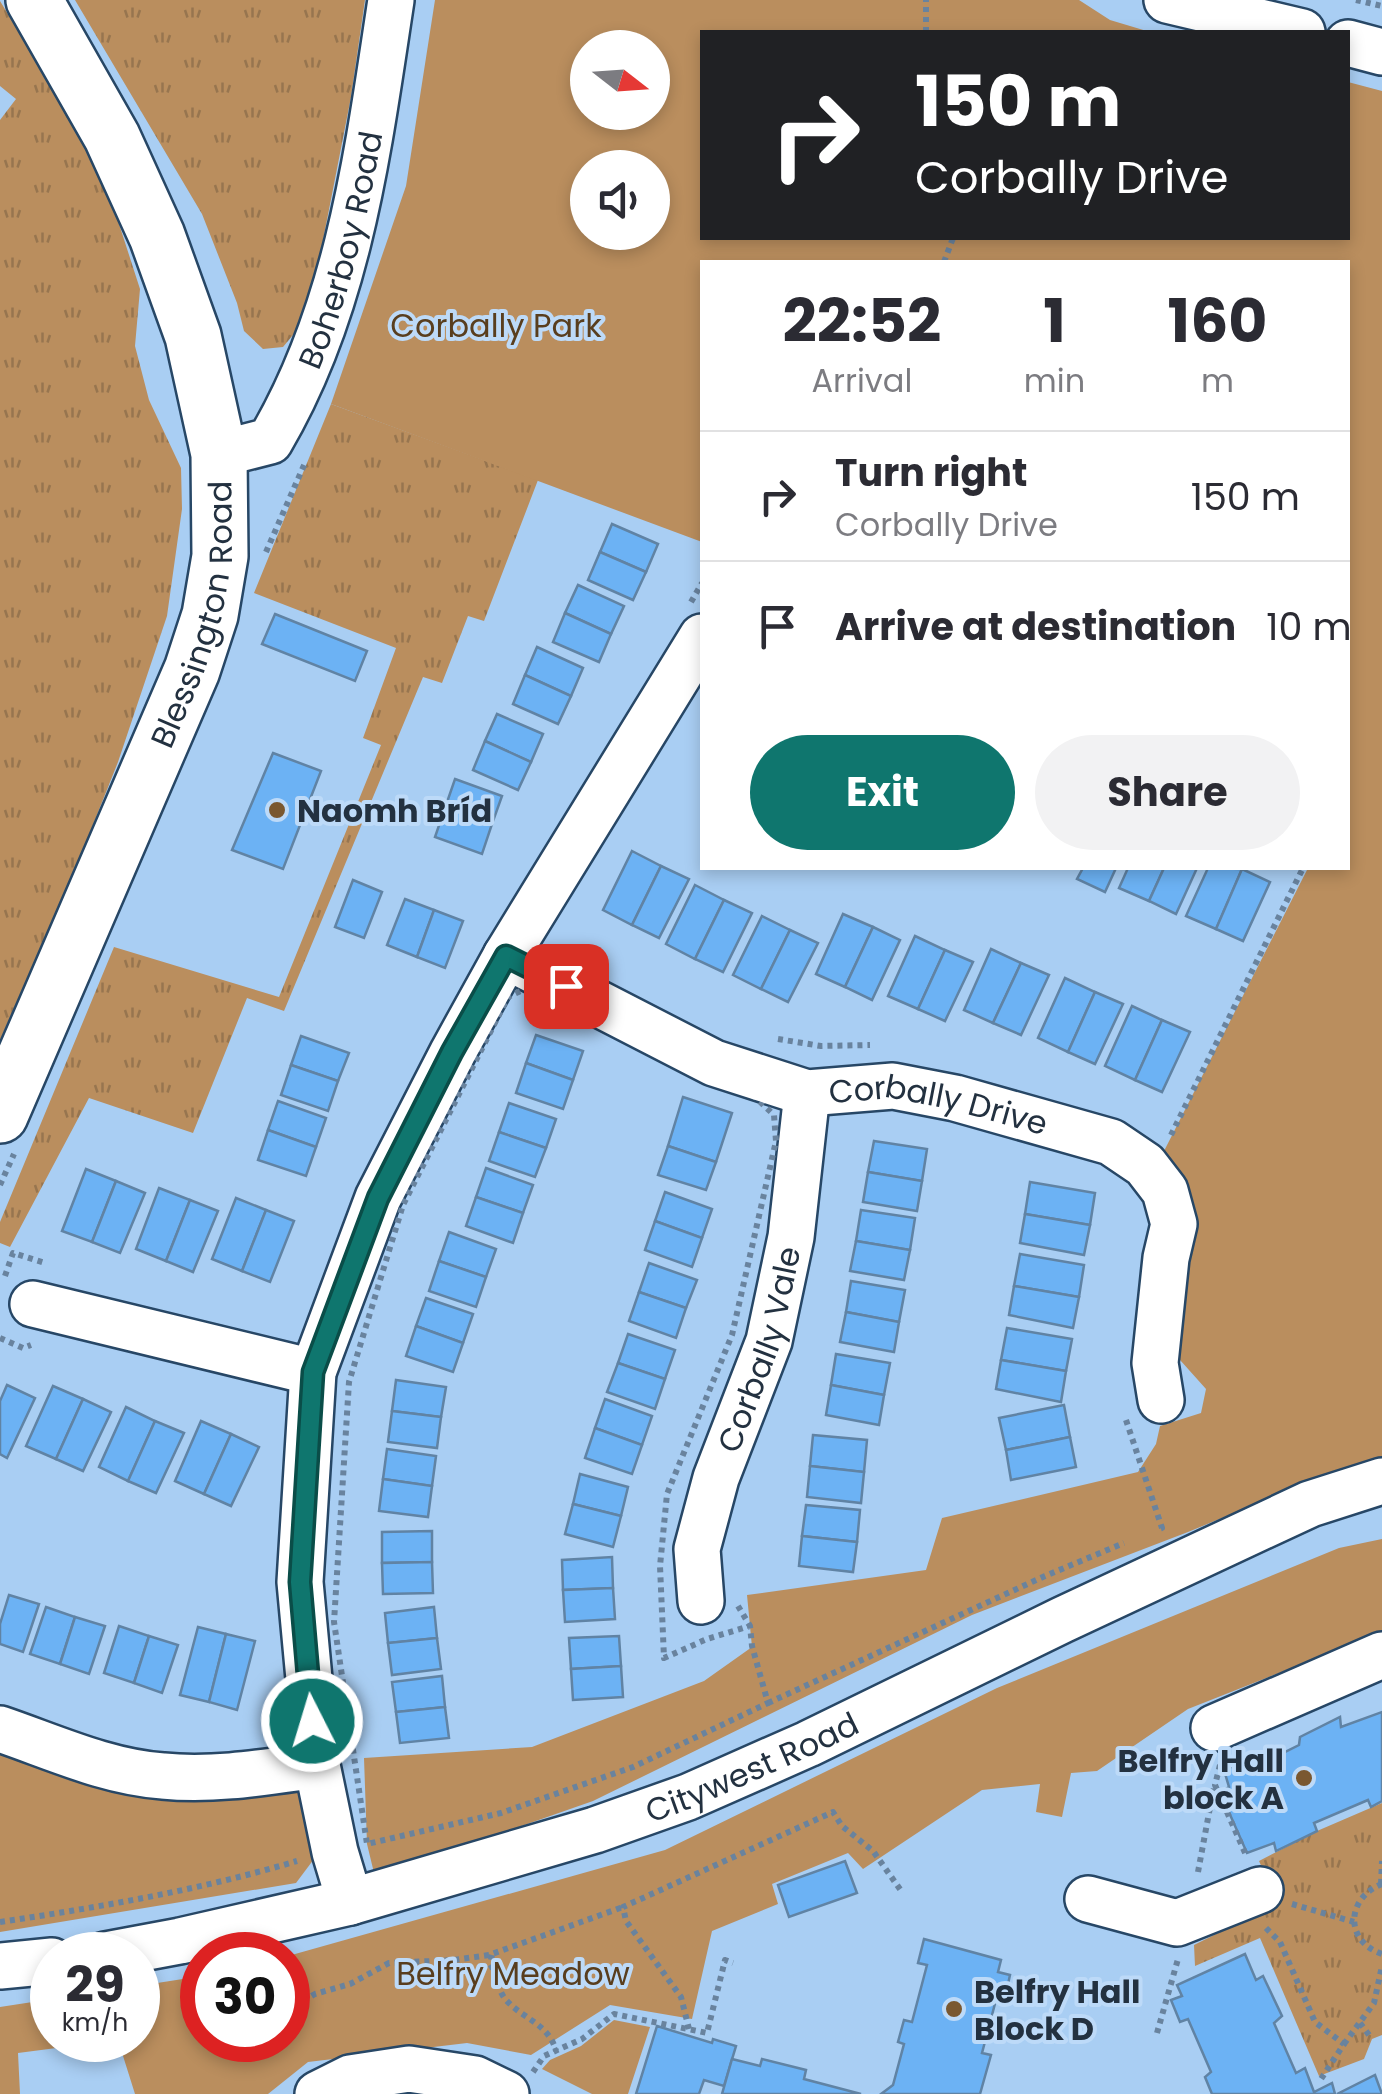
<!DOCTYPE html>
<html lang="en">
<head>
<meta charset="utf-8">
<style>
	:root { --surface:#fff; --page:#f2f2f3; --text:#2b2b33; --muted:#7c7c81; --line:#e1e1e2; --accent:#0f766e }
	body { margin:0; font-family:Poppins,sans-serif; background:var(--page); color:var(--text); height:100vh; display:flex; flex-direction:column; font-size:38px; white-space:nowrap }
	* { box-sizing:border-box; margin:0 }
	p { font-size:32px; color:var(--muted) }
	.icon { flex:none; width:55px; height:55px; fill:none; stroke:currentColor; stroke-width:2; stroke-linecap:round; stroke-linejoin:round }
	.map { position:relative; flex:1; overflow:hidden }
	.details { position:absolute; left:700px; top:260px; width:650px; height:610px; display:flex; flex-direction:column; background:var(--surface); border-radius:0px; box-shadow:0 5px 15px #0003 }
	.details>* { flex:none }
	.banner { position:absolute; left:700px; top:30px; width:650px; height:210px; border-radius:0px; box-shadow:0 5px 15px #0003; background:#202124; color:#fff; overflow:hidden }
	.needle { width:65px; rotate:107deg }
	.fabs { position:absolute; left:570px; top:30px; display:grid; gap:20px }
	.fabs a { display:grid; place-items:center; width:100px; height:100px; border-radius:50%; background:var(--surface); box-shadow:0 5px 15px #0003; font-size:50px }
	.speed { position:absolute; left:30px; top:1932px; display:flex; gap:20px; font-size:50px; font-weight:700; text-align:center }
	.speed>* { display:grid; place-content:center; width:130px; height:130px; border-radius:50%; background:var(--surface); box-shadow:0 5px 15px #0003; line-height:1 }
	.speed small { font-size:25px; font-weight:400 }
	.speed .limit { border:15px solid #d22; background:#fff; color:#111 }
	.pin { position:absolute; display:grid; place-items:center; width:85px; height:85px; color:#fff; margin:-42px; border-radius:20px; box-shadow:0 5px 15px #0006 }
	.me { position:absolute; width:110px; margin:-55px; rotate:355deg; stroke-linejoin:round; filter:drop-shadow(0 0 8px #0008) }
	.turn { display:flex; align-items:center; gap:35px; height:210px; padding:0 50px; font-size:45px }
	.turn .icon { width:130px; height:130px; stroke-width:2.5 }
	.turn b { display:block; font-size:70px; line-height:85px }
	.eta { display:flex; justify-content:space-evenly; align-items:center; height:170px; text-align:center }
	.eta b { font-size:60px; font-weight:700; line-height:70px }
	.primary-button { display:flex; gap:20px; margin-top:auto; padding:20px 50px }
	.primary-button a { flex:1; height:115px; border-radius:60px; background:var(--accent); color:#fff; font-size:40px; font-weight:700; line-height:115px; text-align:center }
	.primary-button a+a { background:var(--page); color:var(--text) }
	ul { padding:0; list-style:none }
	li { display:flex; align-items:center; gap:30px; height:130px; padding:0 50px; border-top:2px solid var(--line) }
	li div { flex:1 }
	li b { display:block; font-size:38px }
	li em { font-style:normal }
	.map>svg:first-child { display:block }
	.grass { fill:url(#grass-tufts) }
	.green { fill:#ba8e5e; fill-rule:evenodd }
	.building { fill:#6cb2f4; stroke:#6083a4; stroke-width:2.5 }
	.lines { fill:none; stroke-linecap:round; stroke-linejoin:round }
	.minor-casing { stroke:#274766; stroke-width:50 }
	.major-casing { stroke:#274766; stroke-width:60 }
	.path { stroke:#69839e; stroke-width:6; stroke-dasharray:5 5; stroke-linecap:butt }
	.minor { stroke:#fff; stroke-width:45 }
	.major { stroke:#fff; stroke-width:55 }
	.route-casing { stroke:#0a4d48; stroke-width:25 }
	.route { stroke:#0f766e; stroke-width:18 }
	.poi-dot { fill:#7a5830; stroke:#bddaf8; stroke-width:4 }
	.labels { text-anchor:middle; dominant-baseline:central; stroke-width:8; stroke-linejoin:round; paint-order:stroke }
	.street-label { font-size:32px; fill:#233140; stroke:#bddaf8 }
	.park-label { font-size:32px; fill:#593e1e; stroke:#bddaf8 }
	.poi-label { font-size:32px; font-weight:bold; fill:#233140; stroke:#bddaf8; text-anchor:start }
</style>
</head>
<body>
<div class="map">
<svg width="1382" height="2094" viewBox="0 0 1382 2094">
	<defs>
		<pattern id="grass-tufts" width="24" height="20" patternUnits="userSpaceOnUse" patternTransform="scale(2.5)"><rect width="24" height="20" fill="#ba8e5e"/><path d="M3 7l-1-3M5 7V3M7 7l1-3M15 17l-1-3M17 17v-4M19 17l1-3" fill="none" stroke="#97754f"/></pattern>
	</defs>
	<rect width="100%" height="100%" fill="#a9cef3"/>
	<g class="grass">
		<polygon points="75,0 365,0 351,97 317,271 298,329 283,347 263,349 244,331 237,303 202,214"/>
		<polygon points="0,1 100,165 140,289 135,346 149,400 181,468 182,509 167,616 118,762 77,865 0,1040 0,120 16,99 0,86"/>
		<polygon points="331,404 538,480 484,621 468,616 442,683 423,677 284,1011 247,998 193,1133 89,1098 10,1247 0,1243 0,1222 114,947 279,997 381,745 363,738 396,648 254,593"/>
		<polygon points="1382,1803 1382,2035 1372,2039 1364,2059 1319,2076 1260,1938 1195,1966 1194,1945 1278,1903 1259,1861 1317,1831"/>
	</g>
	<g class="green">
		<path d="M435,0H1079L1110,20L1150,32H702V238H1348V82L1382,91V1465L1331,1473L1188,1532L972,1615L593,1801L375,1877L367,1844L364,1758L532,1747L704,1681L752,1647L747,1595L926,1570L942,1518L1138,1472L1156,1444L1160,1426L1201,1413L1206,1389L1172,1351L1193,1227L1183,1174L1163,1153L1308,868H1348V262H702V542L331,404L406,186ZM588,48H652V112H588ZM588,168H652V232H588Z"/>
		<polygon points="1382,1539 1382,1632 1188,1709 1097,1771 1071,1773 1062,1817 1036,1812 1040,1784 982,1790 863,1869 848,1853 772,1884 778,1904 712,1931 692,2019 610,2005 531,2055 467,2043 308,2062 268,2094 135,2094 118,2040 18,2053 20,2094 0,2094 0,2007 52,1999 52,2040 138,2040 138,1986 202,1976 202,2040 288,2040 288,1956 665,1850 997,1688 1339,1548"/>
		<polygon points="0,1724 84,1754 302,1763 317,1855 296,1883 0,1932"/>
		<polygon points="614,2020 650,2027 628,2094 592,2094 542,2069 550,2060 581,2046"/>
	</g>
	<g class="building">
		<polygon points="612,524 658,544 646,572 600,552"/>
		<polygon points="600,552 646,572 633,600 588,580"/>
		<polygon points="578,585 624,606 611,634 565,613"/>
		<polygon points="565,613 611,634 599,662 553,642"/>
		<polygon points="275,614 367,651 355,681 262,644"/>
		<polygon points="537,647 583,668 571,696 525,675"/>
		<polygon points="525,675 571,696 558,724 513,704"/>
		<polygon points="497,714 543,734 531,762 485,741"/>
		<polygon points="485,741 531,762 518,790 473,770"/>
		<polygon points="273,753 321,771 283,869 232,850"/>
		<polygon points="455,779 502,796 492,824 445,808"/>
		<polygon points="445,808 492,824 482,854 435,837"/>
		<polygon points="632,851 661,866 632,925 603,910"/>
		<polygon points="661,866 689,879 659,938 632,925"/>
		<polygon points="1083,868 1116,868 1105,892 1077,879"/>
		<polygon points="1128,868 1164,868 1149,901 1119,888"/>
		<polygon points="1164,868 1197,868 1176,914 1149,901"/>
		<polygon points="1208,868 1242,869 1216,929 1186,916"/>
		<polygon points="1242,869 1270,882 1243,941 1216,929"/>
		<polygon points="353,880 382,892 364,938 335,927"/>
		<polygon points="695,885 724,900 695,959 666,944"/>
		<polygon points="405,899 434,910 417,957 387,945"/>
		<polygon points="724,900 752,913 723,972 695,959"/>
		<polygon points="434,910 463,921 445,968 417,957"/>
		<polygon points="843,914 873,927 845,987 816,974"/>
		<polygon points="762,916 790,930 761,989 733,975"/>
		<polygon points="873,927 900,940 872,1000 845,987"/>
		<polygon points="790,930 818,943 788,1002 761,989"/>
		<polygon points="915,936 945,950 918,1009 888,996"/>
		<polygon points="991,949 1021,963 993,1023 964,1010"/>
		<polygon points="945,950 973,962 945,1021 918,1009"/>
		<polygon points="1021,963 1049,975 1021,1035 993,1023"/>
		<polygon points="1065,978 1095,992 1068,1052 1038,1038"/>
		<polygon points="1095,992 1123,1004 1095,1064 1068,1052"/>
		<polygon points="1132,1006 1162,1020 1135,1080 1105,1066"/>
		<polygon points="1162,1020 1190,1032 1162,1092 1135,1080"/>
		<polygon points="536,1035 583,1051 573,1080 526,1063"/>
		<polygon points="301,1036 349,1053 338,1081 291,1065"/>
		<polygon points="526,1063 573,1080 563,1109 516,1093"/>
		<polygon points="291,1065 338,1081 328,1111 281,1095"/>
		<polygon points="683,1097 732,1113 716,1162 668,1146"/>
		<polygon points="278,1101 326,1118 316,1147 268,1130"/>
		<polygon points="509,1103 556,1119 546,1148 499,1132"/>
		<polygon points="268,1130 316,1147 306,1176 258,1160"/>
		<polygon points="499,1132 546,1148 535,1177 489,1161"/>
		<polygon points="874,1141 927,1149 922,1181 868,1172"/>
		<polygon points="668,1146 716,1162 706,1190 658,1175"/>
		<polygon points="486,1168 533,1185 523,1213 476,1197"/>
		<polygon points="86,1169 116,1181 92,1242 62,1231"/>
		<polygon points="868,1172 922,1181 917,1211 863,1202"/>
		<polygon points="116,1181 145,1193 120,1253 92,1242"/>
		<polygon points="1030,1182 1095,1193 1090,1225 1025,1214"/>
		<polygon points="159,1188 190,1200 166,1261 136,1249"/>
		<polygon points="665,1192 712,1209 702,1238 655,1221"/>
		<polygon points="476,1197 523,1213 513,1243 466,1226"/>
		<polygon points="236,1198 266,1210 242,1271 212,1259"/>
		<polygon points="190,1200 218,1211 193,1272 166,1261"/>
		<polygon points="266,1210 294,1221 270,1282 242,1271"/>
		<polygon points="861,1210 915,1218 910,1250 856,1241"/>
		<polygon points="1025,1214 1090,1225 1084,1255 1020,1243"/>
		<polygon points="655,1221 702,1238 692,1267 645,1250"/>
		<polygon points="449,1232 496,1249 486,1277 439,1261"/>
		<polygon points="856,1241 910,1250 904,1280 850,1271"/>
		<polygon points="1020,1254 1084,1265 1079,1297 1014,1286"/>
		<polygon points="439,1261 486,1277 476,1307 429,1291"/>
		<polygon points="649,1263 697,1280 686,1308 639,1292"/>
		<polygon points="851,1281 905,1290 899,1322 846,1312"/>
		<polygon points="1014,1286 1079,1297 1073,1328 1009,1315"/>
		<polygon points="639,1292 686,1308 676,1338 629,1321"/>
		<polygon points="426,1298 473,1314 463,1343 416,1326"/>
		<polygon points="846,1312 899,1322 894,1352 840,1342"/>
		<polygon points="416,1326 463,1343 453,1372 406,1356"/>
		<polygon points="1007,1328 1072,1339 1066,1371 1001,1360"/>
		<polygon points="628,1334 675,1350 665,1379 618,1363"/>
		<polygon points="836,1354 890,1363 884,1395 831,1385"/>
		<polygon points="1001,1360 1066,1371 1061,1402 996,1389"/>
		<polygon points="618,1363 665,1379 655,1409 607,1392"/>
		<polygon points="396,1380 446,1387 441,1417 392,1411"/>
		<polygon points="7,1385 35,1398 7,1458 0,1454 0,1401"/>
		<polygon points="831,1385 884,1395 879,1425 826,1415"/>
		<polygon points="53,1386 83,1399 56,1459 26,1446"/>
		<polygon points="83,1399 111,1412 83,1471 56,1459"/>
		<polygon points="605,1399 652,1416 642,1445 595,1428"/>
		<polygon points="1064,1405 1070,1437 1006,1450 999,1418"/>
		<polygon points="126,1407 155,1421 128,1481 99,1467"/>
		<polygon points="392,1411 441,1417 437,1448 388,1442"/>
		<polygon points="155,1421 184,1433 156,1493 128,1481"/>
		<polygon points="201,1421 231,1434 204,1494 175,1481"/>
		<polygon points="595,1428 642,1445 632,1474 585,1458"/>
		<polygon points="231,1434 259,1447 231,1506 204,1494"/>
		<polygon points="813,1435 867,1440 864,1472 810,1466"/>
		<polygon points="1070,1437 1076,1467 1011,1480 1006,1450"/>
		<polygon points="387,1449 436,1456 432,1486 383,1479"/>
		<polygon points="810,1466 864,1472 861,1503 807,1497"/>
		<polygon points="580,1474 628,1487 621,1516 573,1504"/>
		<polygon points="383,1479 432,1486 428,1517 379,1511"/>
		<polygon points="573,1504 621,1516 613,1547 565,1534"/>
		<polygon points="806,1505 860,1510 857,1542 802,1536"/>
		<polygon points="432,1531 432,1562 382,1563 382,1532"/>
		<polygon points="802,1536 857,1542 853,1572 799,1566"/>
		<polygon points="612,1557 613,1588 563,1590 562,1560"/>
		<polygon points="432,1562 433,1593 383,1594 382,1563"/>
		<polygon points="613,1588 615,1619 565,1622 563,1590"/>
		<polygon points="9,1595 39,1604 23,1652 0,1644 0,1624"/>
		<polygon points="46,1607 75,1617 60,1664 30,1654"/>
		<polygon points="434,1607 437,1638 388,1643 385,1613"/>
		<polygon points="75,1617 105,1626 89,1674 60,1664"/>
		<polygon points="119,1626 149,1636 134,1683 104,1673"/>
		<polygon points="198,1627 226,1634 209,1702 180,1695"/>
		<polygon points="226,1634 255,1641 237,1710 209,1702"/>
		<polygon points="149,1636 178,1645 162,1693 134,1683"/>
		<polygon points="619,1636 621,1666 571,1669 569,1638"/>
		<polygon points="437,1638 441,1669 392,1675 388,1643"/>
		<polygon points="621,1666 623,1697 573,1700 571,1669"/>
		<polygon points="442,1676 445,1707 396,1712 392,1682"/>
		<polygon points="445,1707 449,1738 400,1743 396,1712"/>
		<polygon points="1382,1712 1382,1801 1371,1807 1368,1800 1314,1823 1317,1831 1276,1851 1274,1843 1247,1853 1220,1792 1229,1787 1224,1770 1246,1761 1249,1770 1299,1745 1300,1737 1340,1717 1341,1727"/>
		<polygon points="845,1861 857,1893 789,1917 778,1885"/>
		<polygon points="924,1939 1001,1960 998,1972 1010,1975 1005,1998 997,1996 982,2053 991,2055 980,2094 881,2094 893,2085 904,2044 898,2042 904,2020 912,2022 927,1965 918,1963"/>
		<polygon points="1245,1954 1256,1980 1263,1976 1282,2016 1274,2023 1296,2073 1305,2068 1314,2092 1332,2083 1335,2094 1212,2094 1205,2077 1211,2072 1188,2019 1180,2022 1171,2000 1182,1996 1177,1985"/>
		<polygon points="657,2026 712,2043 713,2039 736,2046 724,2086 704,2080 699,2094 636,2094"/>
		<polygon points="732,2059 760,2066 762,2059 806,2070 804,2079 861,2094 722,2094"/>
		<polygon points="1375,2075 1382,2094 1337,2094"/>
	</g>
	<g class="lines">
		<defs>
			<g id="minor">
				<polyline points="1167,0 1302,32"/>
				<polyline points="1348,43 1382,52"/>
				<path id="s1" d="M219,454L270,441C349,307 368,151 391,0"/>
				<path id="s2" d="M506,956L714,1063L807,1093L893,1086L955,1098L1111,1142L1145,1165L1165,1191L1174,1224L1166,1258L1155,1363L1161,1400"/>
				<polyline points="33,1304 313,1372"/>
				<path id="s3" d="M701,1601L697,1549L716,1478L769,1341L791,1237L807,1093"/>
				<polyline points="1214,1728 1382,1655"/>
				<path d="M0,1729C53,1747 106,1772 163,1776C215,1781 266,1772 317,1765"/>
				<polyline points="1088,1899 1177,1923 1260,1890"/>
				<polyline points="350,1902 335,1852 317,1765 300,1582 313,1372 378,1198 453,1052 506,956 702,637"/>
				<path id="s4" d="M105,1955L180,1941L350,1902L595,1830L688,1797L808,1744L1062,1620L1310,1504L1382,1481"/>
				<polyline points="0,1966 52,1961"/>
				<polyline points="318,2094 350,2078 409,2069 475,2079 506,2094"/>
			</g>
			<g id="major">
				<path id="s5" d="M0,1115L192,670L210,615L220,556L219,454L193,336L157,236L112,137L34,0"/>
			</g>
		</defs>
		<use href="#minor" class="minor-casing"/>
		<use href="#major" class="major-casing"/>
		<g class="path">
			<polyline points="1356,0 1382,6"/>
			<polyline points="926,32 926,0"/>
			<polyline points="944,262 953,238"/>
			<polyline points="266,552 305,463"/>
			<polyline points="691,602 702,583"/>
			<polygon points="527,988 546,992 755,1097 774,1115 776,1141 732,1335 667,1494 660,1566 664,1658 707,1639 750,1626 752,1646 768,1703 633,1767 501,1813 367,1844 334,1622 349,1382 403,1205 508,997"/>
			<polyline points="778,1039 821,1046 870,1045"/>
			<polyline points="1171,1135 1303,868"/>
			<polyline points="0,1185 14,1154"/>
			<polyline points="5,1276 13,1253 45,1263"/>
			<polyline points="0,1338 23,1348 31,1345"/>
			<polyline points="1126,1420 1162,1528 1158,1529"/>
			<polyline points="738,1606 750,1626"/>
			<polyline points="768,1703 1045,1576 1124,1543"/>
			<polyline points="1220,1765 1215,1785 1246,1855"/>
			<polyline points="1198,1872 1214,1786"/>
			<polyline points="1381,1884 1382,1861"/>
			<path d="M1382,1884C1346,1898 1344,1941 1382,1954"/>
			<polyline points="1292,1904 1354,1922"/>
			<path d="M0,1922C100,1907 200,1890 297,1861"/>
			<polyline points="1266,1928 1280,1942 1315,2022 1344,2044 1321,2079"/>
			<path d="M492,1955L490,1964C498,1975 497,1990 506,2000C523,2019 549,2024 556,2051"/>
			<polyline points="303,2001 315,1994 350,1984 389,1963 454,1960 489,1955 623,1907"/>
			<polyline points="1360,2023 1372,2039"/>
			<polyline points="689,2029 681,1997 626,1921 623,1907 833,1812 842,1826 873,1851 902,1892"/>
			<polyline points="1157,2033 1178,1959"/>
			<polyline points="1344,2044 1374,2003 1382,1966"/>
			<polyline points="533,2072 544,2056 582,2039 614,2014 707,2033 725,1960 733,1963"/>
		</g>
		<use href="#minor" class="minor"/>
		<use href="#major" class="major"/>
	</g>
	<g class="lines">
		<defs>
			<polyline id="route" points="312,1721 300,1582 313,1372 378,1198 452,1052 506,956 566,986"/>
		</defs>
		<use href="#route" class="route-casing"/>
		<use href="#route" class="route"/>
	</g>
	<g class="poi-dot">
		<circle cx="277" cy="810" r="10"/>
		<circle cx="1304" cy="1778" r="10"/>
		<circle cx="954" cy="2009" r="10"/>
	</g>
	<g class="labels">
		<g class="street-label">
			<text stroke="none"><textPath href="#s1" startOffset="258">Boherboy Road</textPath></text>
			<text stroke="none"><textPath href="#s5" startOffset="540">Blessington Road</textPath></text>
			<text stroke="none"><textPath href="#s2" startOffset="465">Corbally Drive</textPath></text>
			<text stroke="none"><textPath href="#s3" startOffset="262">Corbally Vale</textPath></text>
			<text stroke="none"><textPath href="#s4" startOffset="675">Citywest Road</textPath></text>
		</g>
		<g class="park-label">
			<text x="496" y="325">Corbally Park</text>
			<text x="513" y="1973">Belfry Meadow</text>
		</g>
		<g class="poi-label">
			<text x="297" y="810">Naomh Bríd</text>
			<text x="1284" y="1760" text-anchor="end">Belfry Hall<tspan x="1284" dy="37">block A</tspan></text>
			<text x="974" y="1991">Belfry Hall<tspan x="974" dy="37">Block D</tspan></text>
		</g>
	</g>
</svg>
<div class="fabs">
<a><svg class="needle" viewBox="-14 -14 28 28"><path d="M0-13l5 13h-10z" fill="#e53935"/><path d="M0 13l5-13h-10z" fill="#7c7c81"/></svg></a>
<a><svg class="icon" aria-label="sound" viewBox="0 0 24 24"><path d="M4 9h4l5-4v14l-5-4H4zM17 9q2 3 0 6"/></svg></a>
</div>
<div class="speed"><div>29<small>km/h</small></div><div class="limit">30</div></div>
<div class="pin" style="left:566px;top:986px;background:#d93025"><svg class="icon" aria-label="arrive" viewBox="0 0 24 24"><path d="M6 21V4h12l-3 4 3 4H6"/></svg></div>
<svg class="me" style="left:312px;top:1721px" viewBox="-20 -20 40 40"><circle r="17" fill="#0f766e" stroke="#fff" stroke-width="3"/><path d="M0-11L8 9 0 5-8 9z" fill="#fff"/></svg>
<div class="banner">
<div class="turn"><svg class="icon" aria-label="right" viewBox="0 0 24 24"><path d="M7 20v-9h11M14 6l5 5-5 5"/></svg><div><b>150 m</b>Corbally Drive</div></div>
</div>
<section class="details">
<div class="eta">
<div><b>22:52</b><p>Arrival</p></div>
<div><b>1</b><p>min</p></div>
<div><b>160</b><p>m</p></div>
</div>
<ul>
<li><svg class="icon" aria-label="right" viewBox="0 0 24 24"><path d="M7 20v-9h11M14 6l5 5-5 5"/></svg><div><b>Turn right</b><p>Corbally Drive</p></div><em>150 m</em></li>
<li><svg class="icon" aria-label="arrive" viewBox="0 0 24 24"><path d="M6 21V4h12l-3 4 3 4H6"/></svg><div><b>Arrive at destination</b></div><em>10 m</em></li>
</ul>
<div class="primary-button"><a>Exit</a><a>Share</a></div>
</section>
</div>
</body>
</html>
